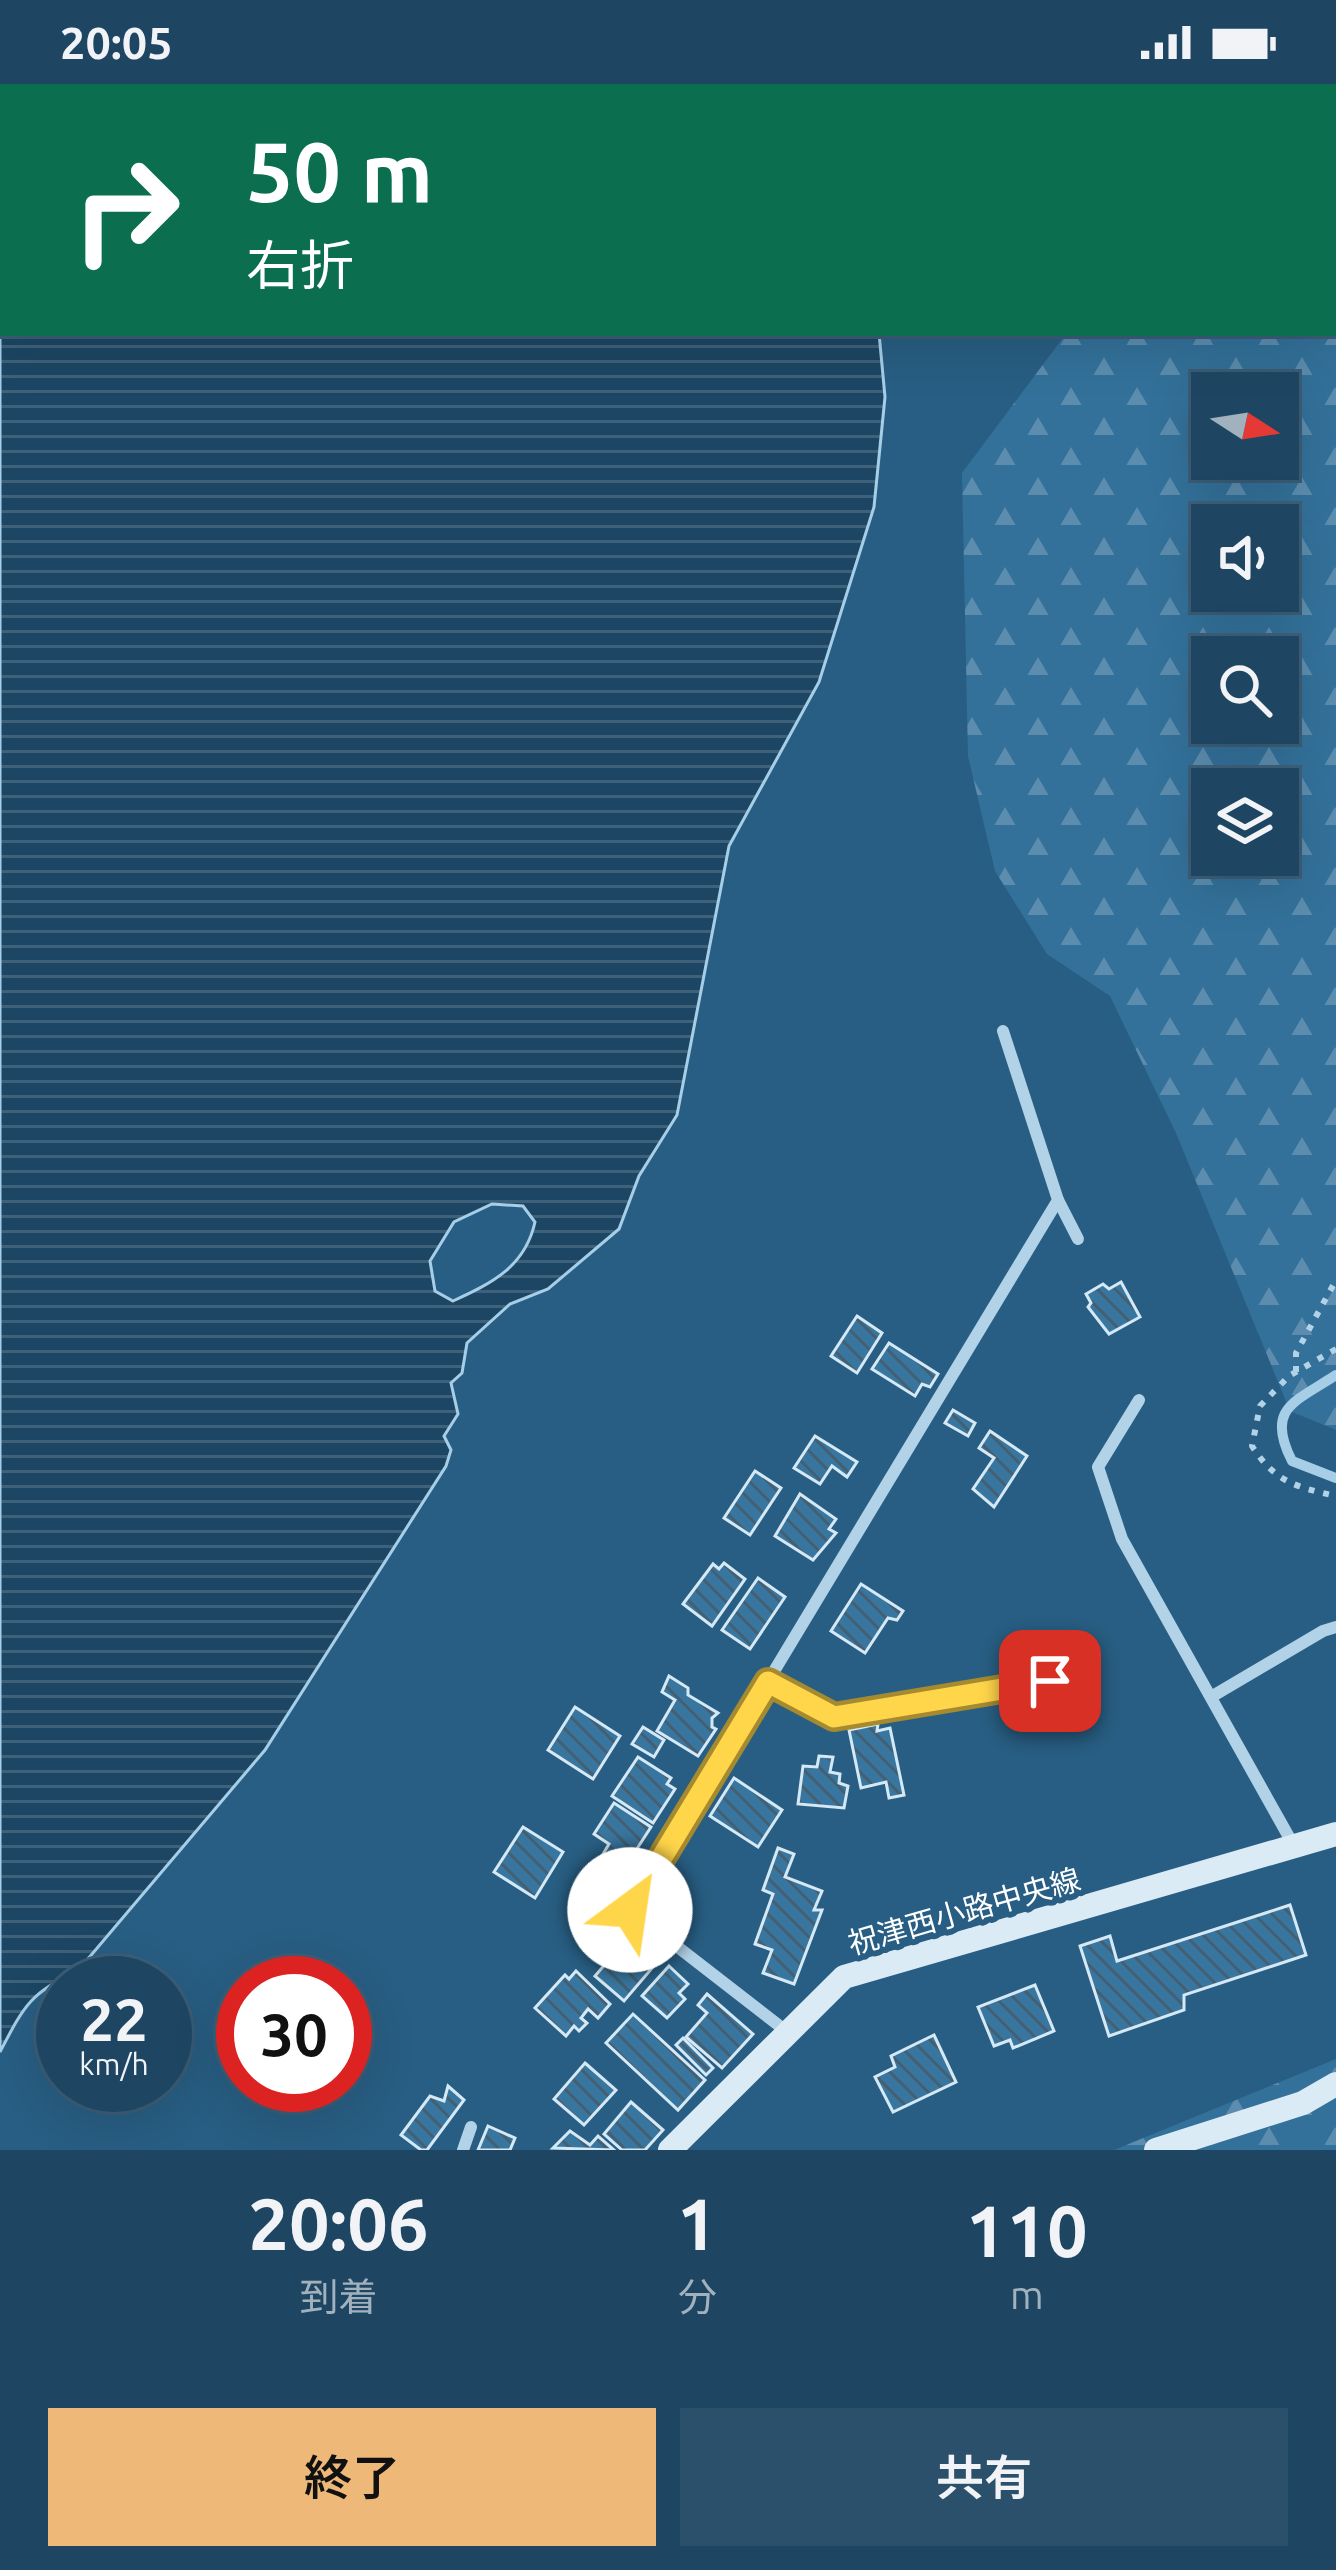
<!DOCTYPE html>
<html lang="ja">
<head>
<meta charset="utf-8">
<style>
	:root { --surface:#1e4662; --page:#2b506b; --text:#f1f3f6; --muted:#a1b1be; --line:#3c5e77; --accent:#eeb978 }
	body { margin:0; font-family:Ubuntu,"Noto Sans JP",sans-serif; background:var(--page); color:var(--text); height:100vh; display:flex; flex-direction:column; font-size:45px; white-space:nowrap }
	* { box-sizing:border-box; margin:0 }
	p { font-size:39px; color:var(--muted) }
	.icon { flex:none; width:66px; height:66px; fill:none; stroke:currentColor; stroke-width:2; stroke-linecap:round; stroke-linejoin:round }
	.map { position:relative; height:2066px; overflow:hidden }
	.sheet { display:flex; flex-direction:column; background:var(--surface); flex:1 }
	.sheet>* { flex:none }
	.hud { position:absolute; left:0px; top:0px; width:1338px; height:252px; box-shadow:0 12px 48px #0002,0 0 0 3px var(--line); background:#0b6e4f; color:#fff; overflow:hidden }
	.needle { width:78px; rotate:102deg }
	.buttons { position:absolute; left:1191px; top:288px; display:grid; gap:24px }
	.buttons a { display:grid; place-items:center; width:108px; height:108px; border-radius:0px; background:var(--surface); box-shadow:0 12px 48px #0002,0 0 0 3px var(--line); font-size:60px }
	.speed { position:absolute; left:36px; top:1872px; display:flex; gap:24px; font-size:60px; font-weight:700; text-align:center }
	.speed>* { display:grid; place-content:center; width:156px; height:156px; border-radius:50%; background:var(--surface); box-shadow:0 12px 48px #0002,0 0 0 3px var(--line); line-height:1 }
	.speed small { font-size:30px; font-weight:400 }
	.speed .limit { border:18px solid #d22; background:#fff; color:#111 }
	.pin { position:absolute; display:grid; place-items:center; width:102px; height:102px; color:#fff; margin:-51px; border-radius:24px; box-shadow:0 6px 18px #0006 }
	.me { position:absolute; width:132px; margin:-66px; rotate:31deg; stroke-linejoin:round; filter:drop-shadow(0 0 9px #0008) }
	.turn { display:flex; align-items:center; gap:42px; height:252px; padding:0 48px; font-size:54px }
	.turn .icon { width:156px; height:156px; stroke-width:2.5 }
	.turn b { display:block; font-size:84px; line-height:102px }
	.eta { display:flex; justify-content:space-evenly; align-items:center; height:204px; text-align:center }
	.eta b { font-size:72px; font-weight:600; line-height:84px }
	.action { display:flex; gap:24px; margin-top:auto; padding:24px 48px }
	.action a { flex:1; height:138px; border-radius:0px; background:var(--accent); color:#111; font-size:48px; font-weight:600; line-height:138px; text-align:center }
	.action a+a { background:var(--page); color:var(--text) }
	.status { display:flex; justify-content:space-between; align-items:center; height:84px; padding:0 60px; background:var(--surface); direction:ltr }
	.status svg { height:33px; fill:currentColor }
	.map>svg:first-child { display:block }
	.forest { fill:url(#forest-firs); fill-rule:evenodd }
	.water { fill:url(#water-rules); stroke:#a6cee7; stroke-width:3; fill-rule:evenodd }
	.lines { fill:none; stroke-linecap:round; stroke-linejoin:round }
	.stream { stroke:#a6cee7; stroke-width:10 }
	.building { fill:url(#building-back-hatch); stroke:#d4e9f5; stroke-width:3 }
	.path { stroke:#b1d2e7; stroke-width:6; stroke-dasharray:6 9; stroke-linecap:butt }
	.street { stroke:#b1d2e7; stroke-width:12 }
	.secondary { stroke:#dbebf6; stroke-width:24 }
	.route-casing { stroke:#a68a30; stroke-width:30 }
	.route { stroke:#ffd54a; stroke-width:21 }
	.labels { text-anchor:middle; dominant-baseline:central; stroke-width:12; stroke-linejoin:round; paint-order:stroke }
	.street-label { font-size:30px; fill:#fff; stroke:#285e83 }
</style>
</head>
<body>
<div class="status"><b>20:05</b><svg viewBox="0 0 49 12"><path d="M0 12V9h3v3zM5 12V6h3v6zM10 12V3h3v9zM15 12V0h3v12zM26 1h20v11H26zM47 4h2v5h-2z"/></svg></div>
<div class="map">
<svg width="1336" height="2066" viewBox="0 0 1336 2066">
	<defs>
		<pattern id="forest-firs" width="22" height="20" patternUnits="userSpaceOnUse" patternTransform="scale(3)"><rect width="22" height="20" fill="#33719a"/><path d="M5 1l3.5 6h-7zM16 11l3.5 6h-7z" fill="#5c8dae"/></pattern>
		<pattern id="water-rules" width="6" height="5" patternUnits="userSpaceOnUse" patternTransform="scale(3)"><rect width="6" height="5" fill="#1c4664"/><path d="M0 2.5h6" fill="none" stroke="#3e627b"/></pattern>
		<pattern id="building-back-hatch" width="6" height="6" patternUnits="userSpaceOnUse" patternTransform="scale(3)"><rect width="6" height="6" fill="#39769f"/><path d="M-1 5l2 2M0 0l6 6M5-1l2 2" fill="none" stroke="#435f71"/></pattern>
	</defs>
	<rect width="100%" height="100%" fill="#285e83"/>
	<g class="forest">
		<path d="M1008,0H1336V1346L1290,1327L1176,1049L1110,912L1047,870L995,787L968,672L962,389L1062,255L1060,249H1335V3H1006ZM1212,309H1278V375H1212ZM1212,441H1278V507H1212ZM1212,573H1278V639H1212ZM1212,705H1278V771H1212Z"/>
		<polygon points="1336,1975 1336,2066 1114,2066"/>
	</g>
	<path class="water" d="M0,0H882V3H3V249H879L885,313L874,423L819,598L729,762L677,1031L639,1092L619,1145L548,1205L510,1220L467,1259L462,1289L451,1299L458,1330L444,1352L451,1366L446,1382L265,1666L76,1889C30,1907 22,1926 0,1968ZM492,1120L523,1122L535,1138C525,1183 492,1199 453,1217L435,1207L430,1177L454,1138Z"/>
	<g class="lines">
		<path class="stream" d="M1336,1291C1295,1318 1265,1324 1292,1377L1336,1394"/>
	</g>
	<g class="building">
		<polygon points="1121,1198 1140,1233 1109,1250 1088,1223 1091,1219 1086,1210 1103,1200 1109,1205"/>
		<polygon points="857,1232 882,1249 857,1289 831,1272"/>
		<polygon points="889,1259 938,1290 930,1303 922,1300 915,1312 872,1285"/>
		<polygon points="953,1326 975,1339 968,1352 945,1339"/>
		<polygon points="990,1347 1027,1372 994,1423 973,1405 994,1374 979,1364"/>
		<polygon points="815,1352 857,1378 847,1393 832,1382 820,1400 794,1384"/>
		<polygon points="755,1387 781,1404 750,1451 724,1434"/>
		<polygon points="800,1410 836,1435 829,1445 836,1449 813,1476 775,1452"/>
		<polygon points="724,1479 745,1495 712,1542 683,1520 713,1480 719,1485"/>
		<polygon points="758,1494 785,1513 750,1565 722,1546"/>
		<polygon points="861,1500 903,1527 897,1536 888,1534 865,1569 831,1547"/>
		<polygon points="669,1592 688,1604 688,1611 718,1629 712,1634 712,1643 716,1645 698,1672 657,1647 675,1616 662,1608"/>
		<polygon points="575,1623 620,1652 593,1695 548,1666"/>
		<polygon points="878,1640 877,1647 890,1644 904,1711 889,1714 886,1698 861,1704 849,1646"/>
		<polygon points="643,1643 664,1656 654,1673 632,1660"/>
		<polygon points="819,1672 833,1673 830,1688 840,1690 839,1699 848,1702 844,1724 798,1720 803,1682 817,1683"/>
		<polygon points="638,1673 671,1694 667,1700 675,1705 653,1739 612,1712"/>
		<polygon points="734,1694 782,1726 758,1763 710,1732"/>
		<polygon points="614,1719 651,1743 618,1794 597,1780 609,1760 594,1750"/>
		<polygon points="523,1743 563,1768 535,1814 494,1788"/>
		<polygon points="778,1764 794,1770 785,1793 822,1807 814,1826 822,1826 794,1900 763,1889 772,1866 755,1860 773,1810 763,1806"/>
		<polygon points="1290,1821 1306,1871 1184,1911 1184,1926 1109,1952 1080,1862 1110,1852 1117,1877"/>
		<polygon points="630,1851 659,1876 624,1917 595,1892"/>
		<polygon points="669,1882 688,1900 679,1909 685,1915 667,1934 642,1912"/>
		<polygon points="576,1887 610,1920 598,1934 588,1925 581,1934 587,1939 579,1947 574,1942 566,1952 535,1924 565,1891 569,1895"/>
		<polygon points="1035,1901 1054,1947 1013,1964 1010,1956 994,1962 978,1923"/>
		<polygon points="707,1910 753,1950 722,1984 686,1953 707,1929 698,1921"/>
		<polygon points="633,1930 705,1996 678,2026 606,1959"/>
		<polygon points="934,1951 956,1998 893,2028 875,1993 895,1983 891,1972"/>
		<polygon points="683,1954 713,1984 706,1991 676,1961"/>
		<polygon points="585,1979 616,2006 584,2041 554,2015"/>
		<polygon points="448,2002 464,2016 427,2066 421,2066 401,2051 430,2012 444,2017"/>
		<polygon points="631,2018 663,2046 645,2066 622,2066 604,2050"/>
		<polygon points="488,2042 515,2054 510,2066 478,2066"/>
		<polygon points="570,2047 590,2061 598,2052 614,2066 553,2064"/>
	</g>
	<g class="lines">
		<g class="path">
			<path d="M1336,1265L1289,1292L1260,1322L1252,1362C1275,1398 1296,1403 1336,1412"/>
			<polyline points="1296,1288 1296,1269 1336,1196"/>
		</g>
		<g class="street">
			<polyline points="1058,1116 1078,1155"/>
			<polyline points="1139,1316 1098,1383 1122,1455 1294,1762"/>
			<polyline points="768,1598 834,1633 1050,1597"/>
			<polyline points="1211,1613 1323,1547 1336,1543"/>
			<polyline points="786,1947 630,1826 1058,1116 1003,947"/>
			<polyline points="463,2066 471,2043"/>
		</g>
		<g class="secondary">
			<polyline points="670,2066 844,1893 1336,1750"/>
			<polyline points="1156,2066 1303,2019 1336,2000"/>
		</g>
	</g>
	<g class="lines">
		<defs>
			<polyline id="route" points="630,1826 768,1598 834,1633 1050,1597"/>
		</defs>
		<use href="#route" class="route-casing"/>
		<use href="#route" class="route"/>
	</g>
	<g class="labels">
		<g class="street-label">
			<text transform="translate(964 1827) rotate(-16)">祝津西小路中央線</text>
		</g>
	</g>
</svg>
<div class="buttons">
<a><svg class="needle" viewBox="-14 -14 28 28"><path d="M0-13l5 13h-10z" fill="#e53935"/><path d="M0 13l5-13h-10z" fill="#a1b1be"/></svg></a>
<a><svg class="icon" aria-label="sound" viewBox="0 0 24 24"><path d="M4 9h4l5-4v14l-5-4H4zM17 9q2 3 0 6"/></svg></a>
<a><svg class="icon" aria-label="search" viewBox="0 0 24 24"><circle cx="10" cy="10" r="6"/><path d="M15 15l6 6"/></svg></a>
<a><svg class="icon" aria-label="layers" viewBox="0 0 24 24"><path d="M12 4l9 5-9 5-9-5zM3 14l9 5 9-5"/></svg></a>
</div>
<div class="speed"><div>22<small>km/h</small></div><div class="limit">30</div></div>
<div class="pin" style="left:1050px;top:1597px;background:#d93025"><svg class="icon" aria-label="arrive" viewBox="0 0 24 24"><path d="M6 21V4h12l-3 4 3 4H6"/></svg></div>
<svg class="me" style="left:630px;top:1826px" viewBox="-20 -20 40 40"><circle r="19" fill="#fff"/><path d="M0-13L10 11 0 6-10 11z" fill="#ffd54a"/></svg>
<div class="hud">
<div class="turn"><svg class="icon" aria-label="right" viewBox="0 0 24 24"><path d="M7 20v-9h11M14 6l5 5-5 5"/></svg><div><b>50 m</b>右折</div></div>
</div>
</div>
<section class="sheet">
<div class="eta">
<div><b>20:06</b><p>到着</p></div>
<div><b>1</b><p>分</p></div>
<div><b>110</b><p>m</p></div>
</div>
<div class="action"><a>終了</a><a>共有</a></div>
</section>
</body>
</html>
